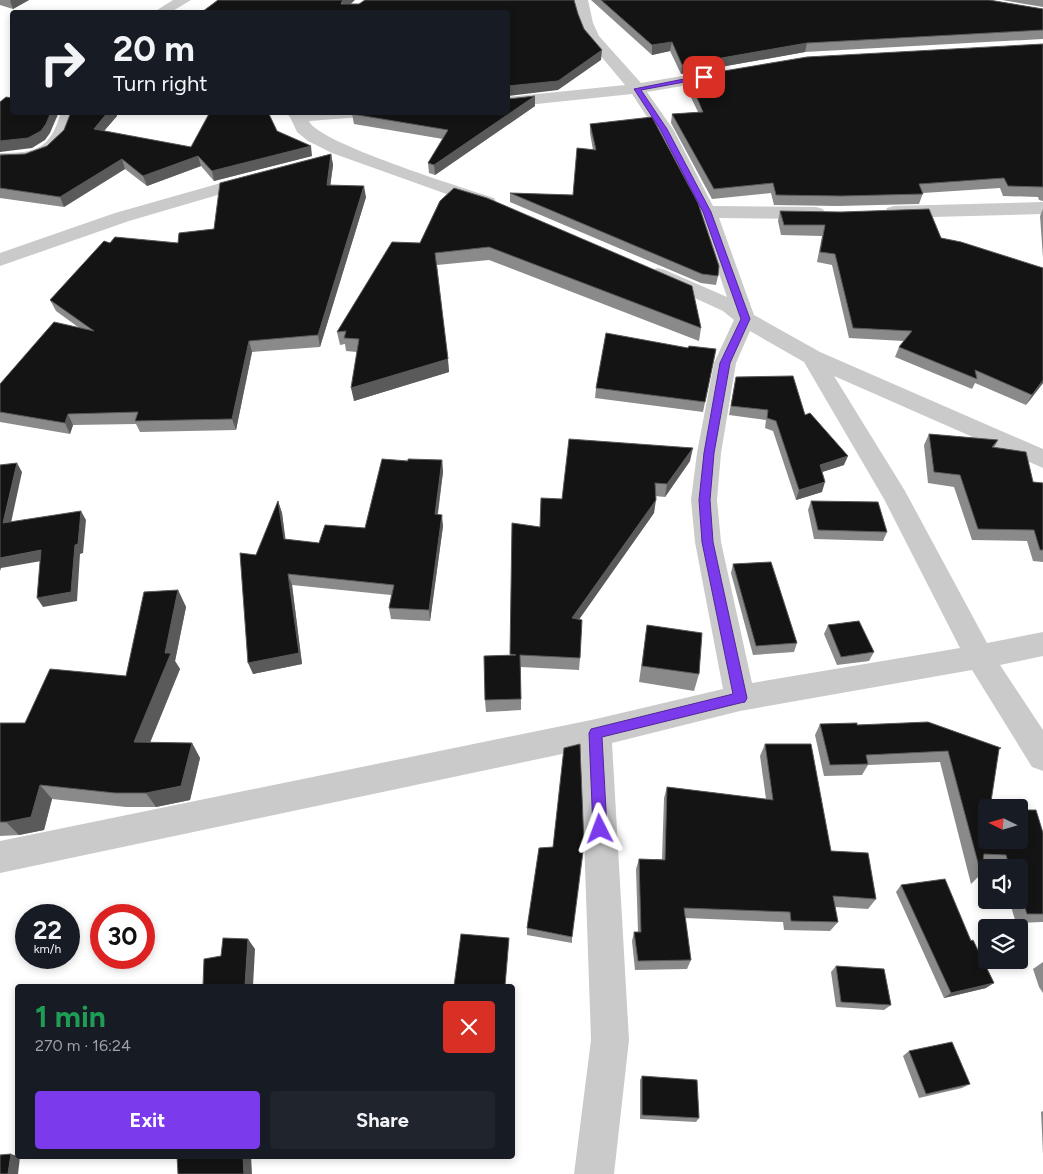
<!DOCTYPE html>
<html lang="en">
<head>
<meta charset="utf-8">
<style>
	:root { --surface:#171b24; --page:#20242c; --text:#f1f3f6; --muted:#9ea1a6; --accent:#7c3aed }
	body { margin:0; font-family:Figtree,sans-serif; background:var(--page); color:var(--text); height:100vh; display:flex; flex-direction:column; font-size:19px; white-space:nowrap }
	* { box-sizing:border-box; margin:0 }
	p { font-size:16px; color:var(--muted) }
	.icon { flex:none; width:28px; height:28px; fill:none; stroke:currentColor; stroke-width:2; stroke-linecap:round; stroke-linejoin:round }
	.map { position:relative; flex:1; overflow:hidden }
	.sheet { position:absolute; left:15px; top:984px; width:500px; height:175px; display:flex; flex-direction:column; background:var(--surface); border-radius:5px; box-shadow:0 2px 8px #0003 }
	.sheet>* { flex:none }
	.guide { position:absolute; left:10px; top:10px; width:500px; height:105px; border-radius:5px; box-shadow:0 2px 8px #0003; background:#171b24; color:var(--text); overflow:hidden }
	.needle { width:32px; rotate:275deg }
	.buttons { position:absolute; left:978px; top:799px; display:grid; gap:10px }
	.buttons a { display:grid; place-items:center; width:50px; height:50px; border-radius:5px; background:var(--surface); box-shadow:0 2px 8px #0003; font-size:25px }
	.speed { position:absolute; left:15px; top:904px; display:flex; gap:10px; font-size:25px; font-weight:700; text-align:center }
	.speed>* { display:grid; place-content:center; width:65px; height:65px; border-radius:50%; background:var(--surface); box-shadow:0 2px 8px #0003; line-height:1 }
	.speed small { font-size:12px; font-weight:400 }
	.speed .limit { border:8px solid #d22; background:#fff; color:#111 }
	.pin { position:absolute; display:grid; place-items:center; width:42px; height:42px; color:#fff; margin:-21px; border-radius:10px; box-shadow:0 2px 8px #0006 }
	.me { position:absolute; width:55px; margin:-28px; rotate:357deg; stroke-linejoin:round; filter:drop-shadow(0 0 4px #0008) }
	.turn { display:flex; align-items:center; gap:18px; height:105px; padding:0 20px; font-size:22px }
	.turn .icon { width:65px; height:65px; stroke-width:2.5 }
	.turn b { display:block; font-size:35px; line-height:42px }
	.round { display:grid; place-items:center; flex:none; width:52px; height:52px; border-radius:5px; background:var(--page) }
	.overview { display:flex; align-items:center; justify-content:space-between; height:85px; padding:0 20px }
	h1 { font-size:30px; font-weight:700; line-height:38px; color:#1e9e55 }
	.primary-button { display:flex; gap:10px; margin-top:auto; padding:10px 20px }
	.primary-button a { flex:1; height:58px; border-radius:5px; background:var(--accent); color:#fff; font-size:20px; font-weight:700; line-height:58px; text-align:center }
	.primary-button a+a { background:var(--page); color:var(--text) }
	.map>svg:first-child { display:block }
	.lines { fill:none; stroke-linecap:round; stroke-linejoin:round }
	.minor { fill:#cacaca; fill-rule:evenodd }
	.wall { fill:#8a8a8a }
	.shaded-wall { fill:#5a5a5a }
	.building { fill:#141414; stroke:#5a5a5a }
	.route { fill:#7c3aed; stroke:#51269a }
</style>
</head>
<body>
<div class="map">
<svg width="1043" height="1174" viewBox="0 0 1043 1174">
	<rect width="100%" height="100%" fill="#fff"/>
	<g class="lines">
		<g class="minor">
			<polygon points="173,0 191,0 171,12 154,12"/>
			<path d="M574,0H588L593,23L599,36L641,83L723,69L729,71L731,74L729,77L723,79L647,92L673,129L713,206L816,207L823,209L825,213L823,217L816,219L719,218L754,315L820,352L1043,449V468L834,376L905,491L987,643L1043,632V656L1000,665L1043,730V771L1032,767L972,670L740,711L612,743L629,1040L614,1174H574L591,1040L581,750L0,873V841L596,719L723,689L695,542L691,500L697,453L714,363L734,320L723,311L651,278L648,274L651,270L658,268L665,270L727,297L698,212L655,129L632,94L508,107V97L625,85L585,37L579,23ZM750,331L804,362L884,499L960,648L752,683L721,542L717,500L721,453L736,363Z"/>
			<path d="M61,112H77C65,157 43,164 0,163V153C36,153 50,150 61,112Z"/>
			<path d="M285,112H369L367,116L361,117L309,121C318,143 464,188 494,198L496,202L494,206L487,208L480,206L332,153L308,141L297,132L290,117Z"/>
			<polygon points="256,173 262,174 265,178 262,182 129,221 0,266 0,253 115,213"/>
			<polygon points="1043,202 1043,214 894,218 887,216 885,212 887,208 894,206"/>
		</g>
	</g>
	<g class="wall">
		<polygon points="0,0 29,0 13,9 0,5"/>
		<polygon points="591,0 989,0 1043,9 1043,39 805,52 681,74 670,51 652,55"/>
		<polygon points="1002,0 1043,0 1043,7"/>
		<polygon points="1043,44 1043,201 1039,200 1038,197 1003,196 1000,188 923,193 919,204 838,206 774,205 771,193 712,199 671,123 672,114 698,112 686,87 688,77"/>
		<polygon points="535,96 535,106 435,175 429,173 428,163 443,139 354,124 352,114"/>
		<polygon points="71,112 116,112 117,116 104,131 191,147 277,131 312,156 214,181 201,166 147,186 125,169 64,207 0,198 0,155 25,154 47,146 64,130"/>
		<polygon points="590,124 718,276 716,285 701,283 510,202 510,193 573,195 593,150 590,133"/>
		<polygon points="331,154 333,165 330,185 366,197 320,347 252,352 236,430 140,432 136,424 73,425 70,434 0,422 0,384 78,327 56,311 50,300 110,243 178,243 214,229"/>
		<polygon points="440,201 701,328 699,341 489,260 437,265 449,372 354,401 357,352 346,351 345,344 340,345 337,332 420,243"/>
		<polygon points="1043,209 1043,258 1040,216"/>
		<polygon points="780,211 941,238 1043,268 1043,383 1026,405 975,383 972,389 895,357 899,347 904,341 849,338 832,265 817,262 822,236 781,235 778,221"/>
		<polygon points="688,348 716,349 703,412 595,398 596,388"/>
		<polygon points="736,377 805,415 844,465 822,472 822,492 796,500 773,431 765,428 766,420 729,415"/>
		<polygon points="929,434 998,440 994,448 1033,482 1043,483 1043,562 1033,561 1027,541 972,540 954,487 928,483 924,445"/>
		<polygon points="442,460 443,472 438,514 443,526 430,621 391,619 389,608 391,595 292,585 302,664 253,674 256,555 278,501 282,513 285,539 319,543 365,528 408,461"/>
		<polygon points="690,461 665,497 655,496 654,513 579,619 580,658 579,670 521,667 521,710 486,712 485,700 510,655 540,527 562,499"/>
		<polygon points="811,501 887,532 883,541 814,539 808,510"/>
		<polygon points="733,564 797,643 794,652 753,655 731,573"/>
		<polygon points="178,590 186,607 175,661 180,669 150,743 192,743 200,758 190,800 156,807 126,807 52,799 44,830 19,835 0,836 0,723 25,723 126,676"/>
		<polygon points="647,625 699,674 694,691 639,682"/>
		<polygon points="828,625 874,652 869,661 837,665 824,634"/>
		<polygon points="820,724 857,725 999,750 986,808 1043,833 1043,922 1016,923 1009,900 1019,900 1019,868 997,868 996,865 982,864 981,874 971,884 940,762 868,765 862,775 824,776 815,735"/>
		<polygon points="765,744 831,851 876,899 868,909 835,907 838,922 830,931 784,930 783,922 685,918 691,960 687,969 635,970 632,941 634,932 638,932 636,869 639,859 662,859 664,798 667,787 766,799 760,756"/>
		<polygon points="901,885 986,988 944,998 896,892"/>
		<polygon points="527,928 572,937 572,943 527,935"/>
		<polygon points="1043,962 1043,993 1039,987 1033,969"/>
		<polygon points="836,966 891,1005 884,1010 836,1007 831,972"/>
		<polygon points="909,1051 970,1084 962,1088 919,1098 903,1056"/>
		<polygon points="642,1076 699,1118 696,1122 640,1119 640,1080"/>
		<polygon points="1043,1111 1043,1154 1041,1112"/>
	</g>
	<g class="shaded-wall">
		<polygon points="11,0 29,0 13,9 10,1"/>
		<polygon points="343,0 355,0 343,11 343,12 342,2"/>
		<polygon points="672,42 670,51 652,55 652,45"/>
		<polygon points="807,43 805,52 681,74 682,65"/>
		<polygon points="602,50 601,60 558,90 508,96 508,86"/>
		<polygon points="535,96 535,106 435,175 434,165"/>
		<polygon points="51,112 59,112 50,133 45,140 32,148 0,152 0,141"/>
		<polygon points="108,112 116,112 117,116 97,139 94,129"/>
		<polygon points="311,146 312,156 214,181 212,171"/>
		<polygon points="331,154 333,165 329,196 327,185"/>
		<polygon points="198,156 201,166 147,186 143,176"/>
		<polygon points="122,159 125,169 64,207 60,197"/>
		<polygon points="364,186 366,197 320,347 318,335"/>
		<polygon points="249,341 252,352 236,430 232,419"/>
		<polygon points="448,359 449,372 354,401 351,388"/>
		<polygon points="1043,380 1043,383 1026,405 1032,395"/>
		<polygon points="68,414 73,425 70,434 65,423"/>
		<polygon points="693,448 690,461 665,497 667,484"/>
		<polygon points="848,456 844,465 816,474 820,465"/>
		<polygon points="442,460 443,472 436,525 435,514"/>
		<polygon points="17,463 22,472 9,532 3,523"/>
		<polygon points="825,482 822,492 796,500 799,490"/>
		<polygon points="656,500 654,513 571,631 572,618"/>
		<polygon points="278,501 282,513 287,550 284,539"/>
		<polygon points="81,511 86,520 83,553 80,554 77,601 43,607 37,598 75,545"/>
		<polygon points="442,515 443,526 430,621 429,610"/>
		<polygon points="41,550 47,560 1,568 0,571 0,558"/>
		<polygon points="288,574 292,585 302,664 253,674 248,663"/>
		<polygon points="178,590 186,607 175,661 180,669 144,757 134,742 165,653"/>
		<polygon points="192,743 200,758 190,800 156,807 146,793"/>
		<polygon points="40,785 52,799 44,830 19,835 6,822"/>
		<polygon points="248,939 255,949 253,986 245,986"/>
		<polygon points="994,983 986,988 944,998 951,993"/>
		<polygon points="11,1154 20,1157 18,1174 8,1174"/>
		<polygon points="243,1156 251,1156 252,1174 244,1174"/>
	</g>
	<g class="building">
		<polygon points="218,0 343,0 341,4 359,4 365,0 574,0 578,14 584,29 602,50 558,81 508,86 508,12 202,12"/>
		<polygon points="601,0 989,0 1043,9 1043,30 807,43 682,65 672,42 652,45"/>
		<polygon points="1043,44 1043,187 1008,186 1004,178 919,184 923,194 841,196 776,195 773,183 714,189 672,114 703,112 688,77 807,57"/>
		<polygon points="535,96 434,165 428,163 448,130 352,114 354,112 508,112 508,99"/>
		<polygon points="6,97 12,98 12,112 51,112 46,124 41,131 28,138 0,141 0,102"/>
		<polygon points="71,112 108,112 94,129 191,147 210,112 268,112 277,131 311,146 212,171 198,156 143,176 122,159 60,197 0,188 0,155 25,154 47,146 64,130"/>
		<polygon points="652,117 698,203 719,266 718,276 702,274 510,193 573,195 577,148 596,150 590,124"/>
		<polygon points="331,154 327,185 364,186 318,335 249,341 232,419 135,421 138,412 68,414 65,423 0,412 0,384 54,322 94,331 50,300 104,241 110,243 115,237 178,243 179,233 214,229 220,183"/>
		<polygon points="454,188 487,198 692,286 701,328 489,247 435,253 448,359 351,388 359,339 344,338 346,331 337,332 392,242 420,243 440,201"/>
		<polygon points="929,209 941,238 961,242 1043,268 1043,380 1032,395 975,370 977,379 899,347 912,331 853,328 835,254 820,252 825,225 784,225 780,211 841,212"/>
		<polygon points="606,333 688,348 689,346 716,349 705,402 596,388"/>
		<polygon points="793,376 805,415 810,413 848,456 820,465 825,482 799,490 776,421 767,418 768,410 731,406 736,377"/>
		<polygon points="929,434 998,440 992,447 1026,452 1033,482 1043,483 1043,550 1040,550 1034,530 978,529 960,475 934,472"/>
		<polygon points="569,439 693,448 667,484 655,483 656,500 572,618 582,620 580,658 520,655 521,699 485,700 484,656 516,655 510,654 512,523 540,527 541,498 562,499"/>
		<polygon points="382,459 408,461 408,459 442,460 435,514 442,515 429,610 389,608 394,585 288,574 299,653 248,663 240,553 256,555 278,501 284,539 319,543 325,525 365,528"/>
		<polygon points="17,463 3,523 81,511 78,544 75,545 71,592 37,598 41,550 0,558 0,465"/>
		<polygon points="811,501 878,502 887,532 818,530"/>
		<polygon points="771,562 797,643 756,646 733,564"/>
		<polygon points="178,590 165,653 171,653 134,742 192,743 181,786 146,793 115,793 40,785 31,817 6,822 0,822 0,723 25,723 50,669 126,676 144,592"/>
		<polygon points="859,621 874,652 841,657 828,625"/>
		<polygon points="647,625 702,633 699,674 642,666"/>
		<polygon points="928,722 1001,748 999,749 990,808 986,808 986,840 1019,840 1019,810 1036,810 1043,833 1043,914 1027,914 1019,891 1019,868 1010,868 1006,855 984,854 981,874 948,751 866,755 868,764 830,765 820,724 857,723 857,725"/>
		<polygon points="580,744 584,844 572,937 527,928 539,848 553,847 564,748"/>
		<polygon points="765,744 811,744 831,851 868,853 876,899 833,896 838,922 791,921 790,912 684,908 691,960 638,961 634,932 641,932 639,859 665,860 667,787 773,800"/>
		<polygon points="945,879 971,941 973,940 994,983 951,993 901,885"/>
		<polygon points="461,934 509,938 505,986 454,986"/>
		<polygon points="223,938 248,939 245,986 203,986 204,959 221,956"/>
		<polygon points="836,966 884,969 891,1005 841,1002"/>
		<polygon points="952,1042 970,1084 926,1094 909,1051"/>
		<polygon points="642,1076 697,1080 699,1118 642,1115"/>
		<polygon points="11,1154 8,1174 0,1174 0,1155"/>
		<polygon points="177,1156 243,1156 244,1174 178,1174"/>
	</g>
	<polygon class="route" points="704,75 706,75 706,78 641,90 667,129 711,212 750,319 730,363 714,453 710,500 713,542 747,698 745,702 740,703 602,737 607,829 605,834 600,836 595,834 593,829 589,733 591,729 733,694 702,542 699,500 704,453 720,363 741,319 703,212 660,129 634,89"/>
</svg>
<div class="buttons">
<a><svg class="needle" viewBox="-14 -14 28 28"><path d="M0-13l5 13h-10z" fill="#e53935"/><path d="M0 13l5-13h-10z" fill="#9ea1a6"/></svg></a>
<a><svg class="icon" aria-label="sound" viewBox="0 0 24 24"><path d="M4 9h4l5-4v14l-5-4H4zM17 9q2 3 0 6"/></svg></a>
<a><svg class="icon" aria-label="layers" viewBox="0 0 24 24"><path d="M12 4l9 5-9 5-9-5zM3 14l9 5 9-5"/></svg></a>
</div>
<div class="speed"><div>22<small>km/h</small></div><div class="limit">30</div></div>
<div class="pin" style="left:704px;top:77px;background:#d93025"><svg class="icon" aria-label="arrive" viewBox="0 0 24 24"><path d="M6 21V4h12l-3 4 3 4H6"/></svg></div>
<svg class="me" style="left:600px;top:829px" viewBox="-20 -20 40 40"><path d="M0-17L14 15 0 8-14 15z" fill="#7c3aed" stroke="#fff" stroke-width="4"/></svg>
<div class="guide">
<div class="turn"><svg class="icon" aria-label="right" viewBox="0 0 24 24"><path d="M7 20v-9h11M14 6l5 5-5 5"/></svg><div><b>20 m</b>Turn right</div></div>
</div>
<section class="sheet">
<div class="overview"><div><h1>1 min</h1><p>270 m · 16:24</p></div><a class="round" style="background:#d93025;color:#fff"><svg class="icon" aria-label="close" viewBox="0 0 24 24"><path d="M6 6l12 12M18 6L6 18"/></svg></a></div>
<div class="primary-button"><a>Exit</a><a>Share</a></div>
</section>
</div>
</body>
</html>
